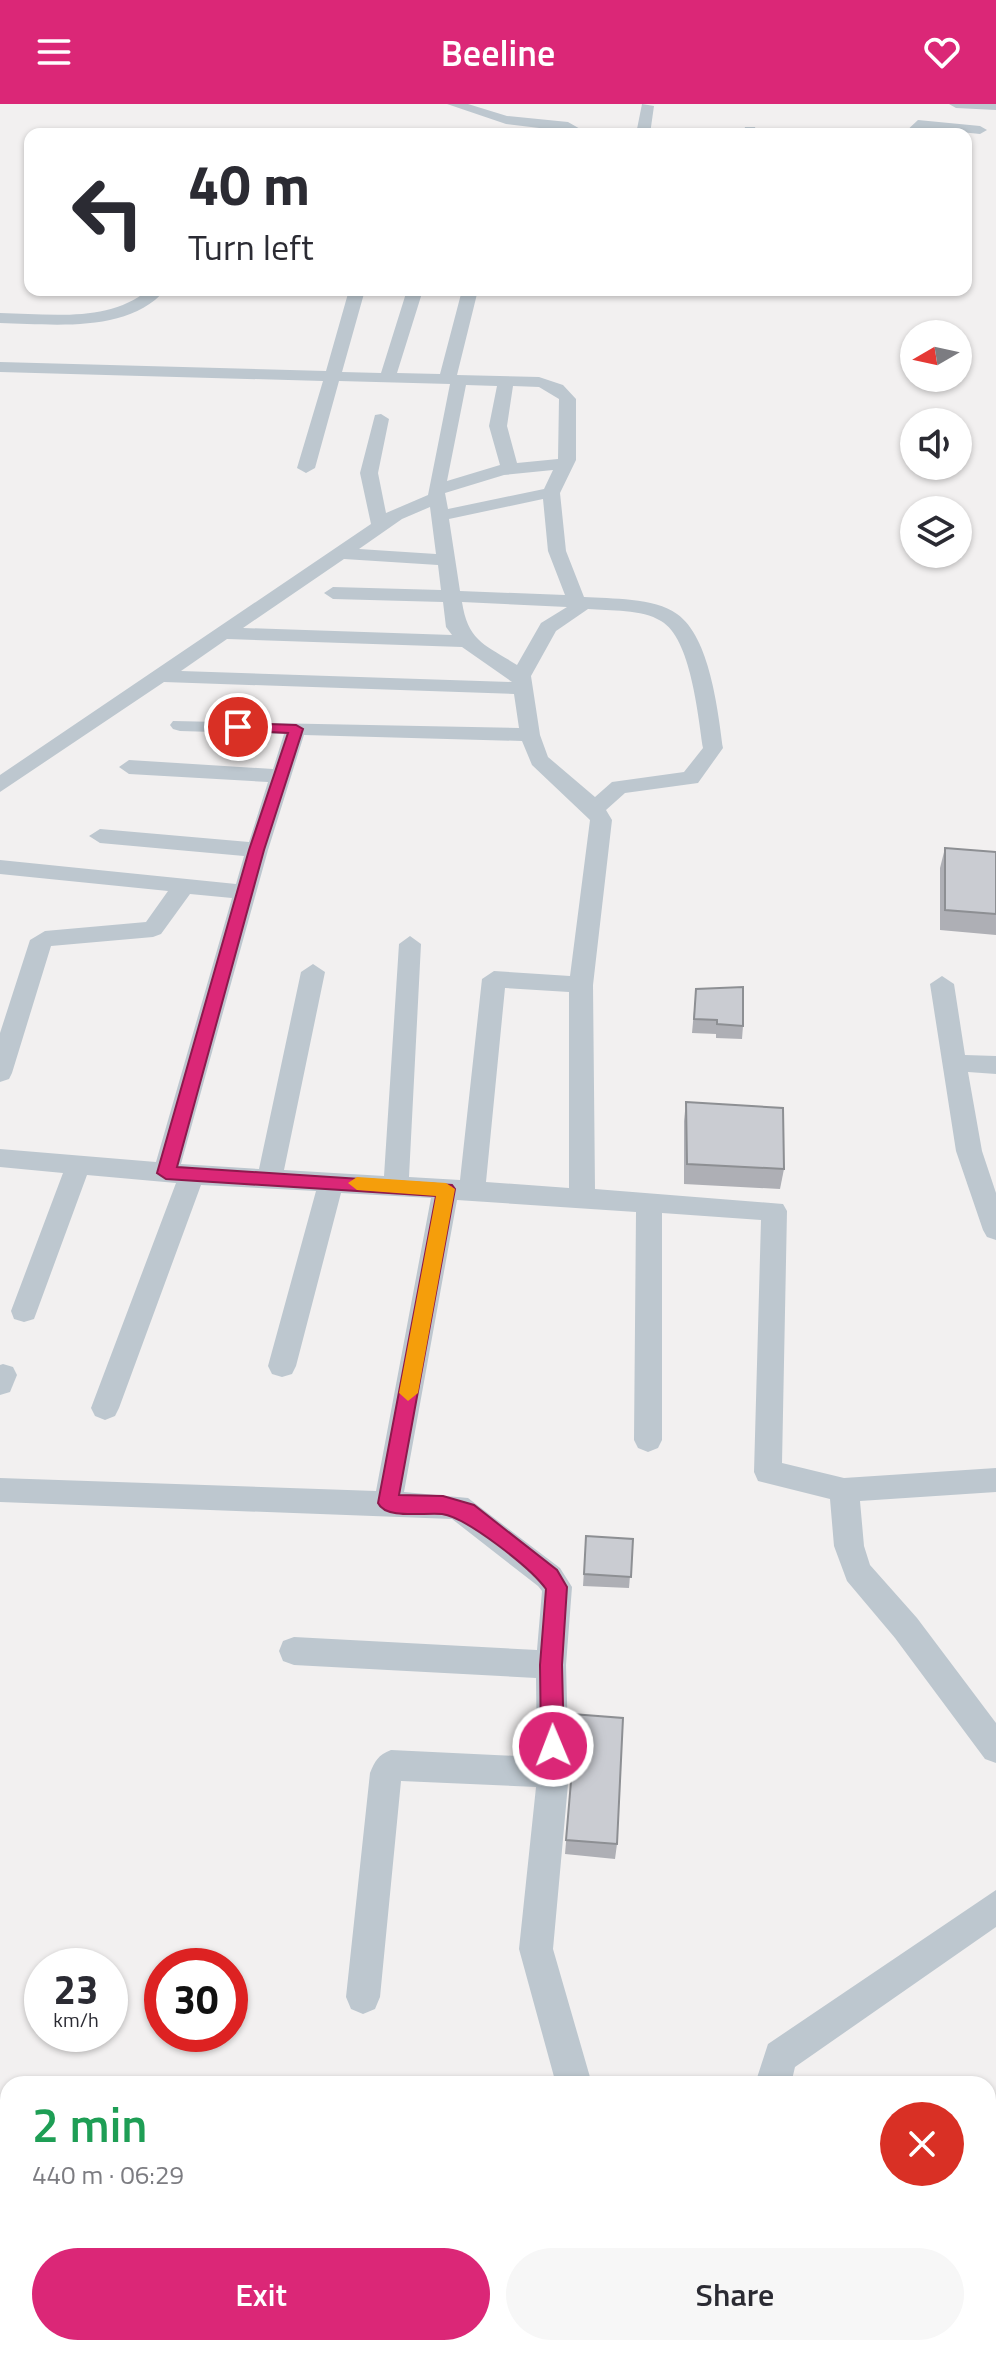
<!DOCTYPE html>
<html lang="en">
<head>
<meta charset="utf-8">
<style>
	:root { --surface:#fff; --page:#f7f7f7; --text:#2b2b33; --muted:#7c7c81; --accent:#db2777 }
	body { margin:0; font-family:"Titillium Web",sans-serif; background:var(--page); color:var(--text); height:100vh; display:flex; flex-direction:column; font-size:30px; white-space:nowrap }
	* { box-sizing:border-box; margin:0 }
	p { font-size:26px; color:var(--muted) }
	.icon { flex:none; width:44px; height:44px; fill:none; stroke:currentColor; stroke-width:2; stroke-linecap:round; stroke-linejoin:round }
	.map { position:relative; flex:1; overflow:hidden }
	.drawer { position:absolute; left:0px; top:1972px; width:996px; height:280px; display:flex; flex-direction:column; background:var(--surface); border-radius:24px 24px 0 0; box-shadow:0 2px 6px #0004 }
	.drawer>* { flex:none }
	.hud { position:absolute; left:24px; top:24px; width:948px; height:168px; border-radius:16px; box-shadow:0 2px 6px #0004; background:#fff; color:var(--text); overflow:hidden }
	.needle { width:52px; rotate:261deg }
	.fabs { position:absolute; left:900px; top:216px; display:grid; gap:16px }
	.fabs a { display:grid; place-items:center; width:72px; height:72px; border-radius:50%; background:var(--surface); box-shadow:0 2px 6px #0004; font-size:40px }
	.speed { position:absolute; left:24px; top:1844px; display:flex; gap:16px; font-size:40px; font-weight:700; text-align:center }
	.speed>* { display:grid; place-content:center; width:104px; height:104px; border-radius:50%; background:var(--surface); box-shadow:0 2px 6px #0004; line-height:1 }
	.speed small { font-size:20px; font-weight:400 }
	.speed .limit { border:12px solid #d22; background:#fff; color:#111 }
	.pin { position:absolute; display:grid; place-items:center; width:68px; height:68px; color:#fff; margin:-34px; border:4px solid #fff; border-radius:50%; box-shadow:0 2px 8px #0007 }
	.me { position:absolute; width:88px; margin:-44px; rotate:359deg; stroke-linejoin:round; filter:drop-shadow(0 0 6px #0008) }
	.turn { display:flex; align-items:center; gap:28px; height:168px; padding:0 32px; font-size:36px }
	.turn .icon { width:104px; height:104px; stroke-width:2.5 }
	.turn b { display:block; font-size:56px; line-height:68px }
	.round { display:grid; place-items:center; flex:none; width:84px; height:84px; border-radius:42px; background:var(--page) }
	.headline { display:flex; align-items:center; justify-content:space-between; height:136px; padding:0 32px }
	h1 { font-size:48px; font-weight:600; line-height:60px; color:#1e9e55 }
	.button { display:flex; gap:16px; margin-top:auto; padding:16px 32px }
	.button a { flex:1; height:92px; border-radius:48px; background:var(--accent); color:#fff; font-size:32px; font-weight:600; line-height:92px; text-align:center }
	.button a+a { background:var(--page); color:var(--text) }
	header { display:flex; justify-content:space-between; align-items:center; height:104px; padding:0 32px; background:var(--accent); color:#fff; font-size:36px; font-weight:600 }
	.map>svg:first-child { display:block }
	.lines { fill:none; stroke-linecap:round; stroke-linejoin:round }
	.street { fill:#bdc7cf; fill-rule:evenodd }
	.wall { fill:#aeafb5 }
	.building { fill:#caccd2; stroke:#8d8f93; stroke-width:2 }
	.route { fill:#db2777; stroke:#8e194d; stroke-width:2 }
	.slow { fill:#f59e0b }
</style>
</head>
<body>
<header><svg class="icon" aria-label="menu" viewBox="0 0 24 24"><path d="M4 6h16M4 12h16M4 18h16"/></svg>Beeline<svg class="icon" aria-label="heart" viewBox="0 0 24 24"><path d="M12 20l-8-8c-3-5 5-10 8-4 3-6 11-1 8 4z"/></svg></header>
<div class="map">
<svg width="996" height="2252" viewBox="0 0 996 2252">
	<rect width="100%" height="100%" fill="#f2f0f0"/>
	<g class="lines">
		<g class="street">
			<polygon points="447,0 468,0 507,12 568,18 589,30 506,20"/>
			<polygon points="642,0 654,2 650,30 636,30"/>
			<polygon points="949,0 996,0 996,6 956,4"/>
			<polygon points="918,16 980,22 987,26 980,30 922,24 917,30 903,30"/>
			<polygon points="745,23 755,23 757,30 743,30"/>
			<path d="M148,186H165C128,230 51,220 0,219V209C48,210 109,219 148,186Z"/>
			<path d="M349,186H365L342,268L381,269L407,186H423L397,269L440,270L461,190L472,186L477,190L457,271L539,273L563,281L576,295V356L560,389L566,447L584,493C611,495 654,493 677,510C710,533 718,607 723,644L698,679L625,689L606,706L612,716L593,881L595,1085L783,1100L787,1107L782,1359L844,1374L996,1364V1388L860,1397L864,1442L870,1461L917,1514L996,1619V1659L985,1655L895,1534L847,1477L834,1442L830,1395L758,1377L754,1368L761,1116L662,1109V1336L658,1344L648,1348L638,1344L634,1336L636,1108L457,1096L404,1388L468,1394L560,1464L572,1483L566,1561L569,1669L553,1845L592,1980H556L519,1845L536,1683L401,1677L380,1893L375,1905L363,1910L351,1905L346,1893L370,1669C375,1657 378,1651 391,1646L537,1653L536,1574L294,1561L283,1557L279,1547L283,1537L294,1533L537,1546L542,1487L538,1482L452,1415L0,1398V1374L376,1387L431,1094L341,1089L296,1262L292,1270L282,1273L272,1270L268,1262L316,1087L201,1081L119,1304L115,1312L105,1316L95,1312L91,1304L176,1079L87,1071L37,1207L34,1215L24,1218L14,1215L11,1207L63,1069L0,1063V1045L156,1058L232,794L190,790L161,830L153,833L51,842L12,969L9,975L0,978V929L30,836L45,827L146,818L168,787L0,770V756L236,780L244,752L100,739L89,732L100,725L249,738L268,678L129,670L119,663L129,656L273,665L284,630L180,627L173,625L170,621L173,617L519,624L514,590L164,578L0,688V671L371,420L360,369L375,311L381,310L389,315L378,369L386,409L428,391L450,280L339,277L315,364L306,369L297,364L323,277L0,268V258L326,267ZM466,281L497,282L489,322L500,361L447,377ZM513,282L539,283L559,295L558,355L517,359L507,322ZM553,366L544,385L448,405L445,389L504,371ZM543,395L548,447L565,491L460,487L449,415ZM430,403L436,450L359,445L402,415ZM344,455L438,461L441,486L333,483L324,489L333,495L443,498L446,523L452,531L243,524ZM462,498L567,503L541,519L517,561C486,541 468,538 462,498ZM588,505C610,507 642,505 661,517C691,534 698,612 703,644L684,668L612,678L595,693L548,653L540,631L531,572L556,527ZM227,535L462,543L512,578L181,567ZM304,631L522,637L532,661L590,716L570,872L494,867L482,875L460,1076L409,1073L421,840L410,832L399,840L384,1072L284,1066L325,868L313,860L301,868L259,1065L181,1060L268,746ZM505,884L569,888V1084L486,1078Z"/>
			<polygon points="942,872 954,880 965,951 996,952 996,970 968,968 982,1047 996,1089 996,1136 987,1133 983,1126 956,1047 930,880"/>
			<polygon points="3,1260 13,1263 17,1271 10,1288 0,1291 0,1261"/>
			<polygon points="996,1786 996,1823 795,1963 791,1980 755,1980 768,1940"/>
			<polygon points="8,2167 8,2206 0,2209 0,2170"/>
			<polygon points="596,2244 634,2244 633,2252 595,2252"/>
			<polygon points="741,2244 779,2244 778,2252 740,2252"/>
			<rect x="934" y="2244" width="38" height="8"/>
		</g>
	</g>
	<g class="wall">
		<polygon points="945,744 996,748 996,831 940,826 940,764"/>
		<polygon points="696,885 743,922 742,935 716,934 716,930 692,929"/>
		<polygon points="686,998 784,1065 780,1085 684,1080 684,1017"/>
		<polygon points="586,1432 633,1435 629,1484 583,1482"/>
		<polygon points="572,1610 617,1740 615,1755 565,1750 572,1667 571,1626"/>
	</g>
	<g class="building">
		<polygon points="945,744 996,748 996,810 945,806"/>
		<polygon points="743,883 743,922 717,920 717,916 694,915 696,885"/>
		<polygon points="686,998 783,1004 784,1065 687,1060"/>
		<polygon points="586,1432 633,1435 631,1473 584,1470"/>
		<polygon points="572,1610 623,1614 617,1740 566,1736 573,1654"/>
	</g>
	<path class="route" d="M238,619L296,621L303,625L264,746L177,1063L452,1081L455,1085L399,1391L443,1392L474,1401L557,1466L567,1483L562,1561L564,1642L560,1649L553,1653L545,1649L541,1642L540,1561L546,1485C531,1464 466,1413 442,1410C425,1408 386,1416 378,1399L436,1092L166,1075L157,1069L249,746L288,629L233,626L231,623Z"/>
	<polygon class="slow" points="357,1073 446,1079 455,1085 418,1289 408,1297 399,1289 436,1092 357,1086 348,1079"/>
</svg>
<div class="fabs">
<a><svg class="needle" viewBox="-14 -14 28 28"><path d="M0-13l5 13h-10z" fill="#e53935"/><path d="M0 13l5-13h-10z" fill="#7c7c81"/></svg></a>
<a><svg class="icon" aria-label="sound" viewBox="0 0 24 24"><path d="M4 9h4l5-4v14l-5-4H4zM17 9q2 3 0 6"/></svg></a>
<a><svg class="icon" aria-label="layers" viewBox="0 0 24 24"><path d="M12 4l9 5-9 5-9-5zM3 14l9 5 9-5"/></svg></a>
</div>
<div class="speed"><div>23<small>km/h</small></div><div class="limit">30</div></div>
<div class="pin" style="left:238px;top:623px;background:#d93025"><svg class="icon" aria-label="arrive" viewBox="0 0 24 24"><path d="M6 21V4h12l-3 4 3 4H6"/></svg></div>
<svg class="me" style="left:553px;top:1642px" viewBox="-20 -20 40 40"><circle r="17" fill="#db2777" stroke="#fff" stroke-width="3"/><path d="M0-11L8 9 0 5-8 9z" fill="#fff"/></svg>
<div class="hud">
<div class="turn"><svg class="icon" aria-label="left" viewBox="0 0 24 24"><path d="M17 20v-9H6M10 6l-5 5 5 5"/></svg><div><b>40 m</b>Turn left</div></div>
</div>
<section class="drawer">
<div class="headline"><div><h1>2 min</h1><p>440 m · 06:29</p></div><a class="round" style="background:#d93025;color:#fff"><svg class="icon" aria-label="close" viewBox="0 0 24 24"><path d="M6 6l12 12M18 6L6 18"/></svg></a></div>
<div class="button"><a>Exit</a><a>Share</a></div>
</section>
</div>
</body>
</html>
